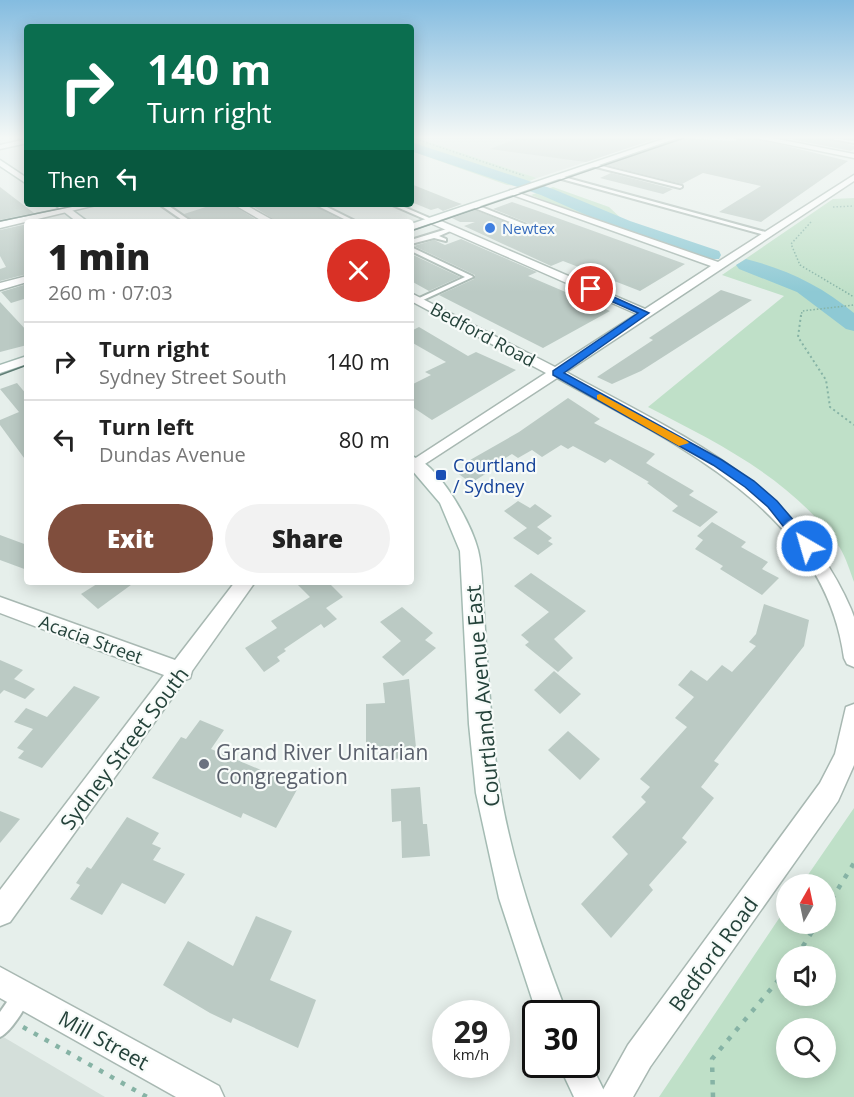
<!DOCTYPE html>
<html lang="en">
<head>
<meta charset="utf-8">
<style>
	:root { --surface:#fff; --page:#f2f2f2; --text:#222; --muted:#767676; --line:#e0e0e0; --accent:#804e3d }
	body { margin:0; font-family:"Open Sans",sans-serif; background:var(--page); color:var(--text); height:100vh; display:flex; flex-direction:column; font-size:22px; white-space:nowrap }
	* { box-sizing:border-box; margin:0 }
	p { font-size:20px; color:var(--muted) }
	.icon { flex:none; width:33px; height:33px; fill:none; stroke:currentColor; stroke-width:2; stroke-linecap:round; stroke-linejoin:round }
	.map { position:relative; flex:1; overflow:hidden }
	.drawer { position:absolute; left:24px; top:219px; width:390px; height:366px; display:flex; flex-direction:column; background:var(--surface); border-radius:6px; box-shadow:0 3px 15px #0003 }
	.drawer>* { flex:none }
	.banner { position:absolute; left:24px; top:24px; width:390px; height:183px; border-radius:6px; box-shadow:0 3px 15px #0003; background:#0b6e4f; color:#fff; overflow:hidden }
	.needle { width:39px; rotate:9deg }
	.controls { position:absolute; left:776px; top:874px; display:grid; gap:12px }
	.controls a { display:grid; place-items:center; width:60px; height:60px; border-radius:50%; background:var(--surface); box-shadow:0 3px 15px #0003; font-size:30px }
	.speed { position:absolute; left:432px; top:1000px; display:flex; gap:12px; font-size:30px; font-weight:700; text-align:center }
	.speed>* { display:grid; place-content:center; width:78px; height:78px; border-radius:50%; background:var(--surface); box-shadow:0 3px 15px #0003; line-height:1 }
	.speed small { font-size:15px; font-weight:400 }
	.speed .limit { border:3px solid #111; border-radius:9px; background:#fff; color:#111 }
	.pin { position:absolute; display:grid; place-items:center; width:51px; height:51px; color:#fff; margin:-26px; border:3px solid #fff; border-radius:50%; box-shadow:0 2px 6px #0007 }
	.me { position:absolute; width:66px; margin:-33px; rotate:322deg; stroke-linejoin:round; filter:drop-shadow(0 0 4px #0008) }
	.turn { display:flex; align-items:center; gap:21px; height:126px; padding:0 24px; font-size:27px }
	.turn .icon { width:78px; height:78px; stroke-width:2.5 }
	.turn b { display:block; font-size:42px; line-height:51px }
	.then { display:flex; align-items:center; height:57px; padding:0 24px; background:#0003; gap:12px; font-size:22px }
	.round { display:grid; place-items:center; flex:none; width:63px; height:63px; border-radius:32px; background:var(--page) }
	.head { display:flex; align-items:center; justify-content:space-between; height:102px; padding:0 24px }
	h1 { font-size:36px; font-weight:800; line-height:45px }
	.button { display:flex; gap:12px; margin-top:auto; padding:12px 24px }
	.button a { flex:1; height:69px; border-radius:36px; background:var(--accent); color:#fff; font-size:24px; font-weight:800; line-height:69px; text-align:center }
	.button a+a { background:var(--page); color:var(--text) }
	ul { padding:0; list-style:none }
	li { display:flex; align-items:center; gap:18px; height:78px; padding:0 24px; border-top:2px solid var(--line) }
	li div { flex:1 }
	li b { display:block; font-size:22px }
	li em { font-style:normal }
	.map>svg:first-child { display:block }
	.built { fill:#d4dfda }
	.green { fill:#bfe0c8; fill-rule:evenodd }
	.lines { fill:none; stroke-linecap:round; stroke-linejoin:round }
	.river { fill:#8ec9d4; fill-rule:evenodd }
	.building { fill:#bbcac4 }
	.service-casing { stroke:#a8b8b2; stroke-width:4 }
	.minor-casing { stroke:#a8b8b2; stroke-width:3 }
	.secondary-casing { stroke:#a4bbb3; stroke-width:3 }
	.path-far2 { stroke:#86b3a5; stroke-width:1.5; stroke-dasharray:1.5 2; stroke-linecap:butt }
	.path-far1 { stroke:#86b3a5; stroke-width:2; stroke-dasharray:2 3; stroke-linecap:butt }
	.path { stroke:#86b3a5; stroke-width:4.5; stroke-dasharray:4.5 8; stroke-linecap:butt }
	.service { fill:#fff; fill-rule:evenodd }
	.minor { fill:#fff; fill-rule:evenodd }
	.secondary { fill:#fff; fill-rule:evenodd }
	.tram { stroke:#5f7d75; stroke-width:1.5 }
	.route { fill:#1a73e8; stroke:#114b97; stroke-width:1.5 }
	.slow { fill:#f59e0b }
	.shop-dot { fill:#3f7fe0; stroke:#f7fbf9; stroke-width:2 }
	.transit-dot { fill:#1a4fb4; stroke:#f7fbf9; stroke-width:2 }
	.worship-dot { fill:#6b7280; stroke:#f7fbf9; stroke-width:2 }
	.labels { text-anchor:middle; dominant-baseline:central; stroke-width:4.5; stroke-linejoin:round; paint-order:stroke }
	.far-shop-label { font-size:15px; fill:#366cbe; stroke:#f7fbf9; text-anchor:start }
	.street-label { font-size:18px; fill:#24423a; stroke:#f7fbf9 }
	.transit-label { font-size:18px; fill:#164399; stroke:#f7fbf9; text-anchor:start }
	.near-street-label { font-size:21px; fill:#24423a; stroke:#f7fbf9 }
	.near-worship-label { font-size:21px; fill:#5b616d; stroke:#f7fbf9; text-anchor:start }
</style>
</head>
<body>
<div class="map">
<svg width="854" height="1097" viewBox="0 0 854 1097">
	<rect width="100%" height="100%" fill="#e6efeb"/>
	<g class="built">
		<polygon points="418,138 658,138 537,178"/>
		<polygon points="0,1035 105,1097 0,1097"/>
	</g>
	<g class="green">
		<polygon points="411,138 418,138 537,178 517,186 507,185 411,151"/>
		<polygon points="553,187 609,207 625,222 720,252 710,259 577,214 531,195"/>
		<path d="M854,198V582C850,571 846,558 840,548C794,480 718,443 648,407L784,296L722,275L833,199Z"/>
		<path d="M854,808V1097H659L786,908V924H825V885H801ZM786,957H825V996H786ZM786,1029H825V1068H786Z"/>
	</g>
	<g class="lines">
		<g class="river">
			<polygon points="411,142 553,189 630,221 719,251 721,255 719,259 705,259 618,229 541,195 411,151"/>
			<path d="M746,259C786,269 822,286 854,313V331L846,329L797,292L739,269L736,265Z"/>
		</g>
	</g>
	<g class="building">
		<polygon points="518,138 658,138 586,162 490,149"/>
		<polygon points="679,138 736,141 736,138 754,138 848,161 761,222 719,212 761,186 703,173 682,184 606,165"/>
		<polygon points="785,138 828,138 854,146 854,149 851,151"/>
		<polygon points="611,173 673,189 663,194 600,178"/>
		<polygon points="411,184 456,202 462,204 443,211 438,208 431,210 411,202"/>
		<polygon points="0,187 34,213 0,220"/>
		<polygon points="512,202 538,211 685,264 640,291 563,261 551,266 464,226 475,222 460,222 452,218 475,210 532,233 540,231 538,227 493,209"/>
		<polygon points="215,204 231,204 260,222 194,222 184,214"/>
		<polygon points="249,204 311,204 345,222 278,222"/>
		<polygon points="27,224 27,274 0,281 0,269 6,267 0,256 0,230"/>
		<polygon points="461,239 537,272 528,276 610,311 543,348 439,295 474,279 475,275 414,246 434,240 445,245"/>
		<polygon points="411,254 460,277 429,291 411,281"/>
		<polygon points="27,284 27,298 11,303 1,292"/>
		<polygon points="721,290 752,300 641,371 612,384 597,377 653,340 649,338"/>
		<polygon points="0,302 27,331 27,345 0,352"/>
		<polygon points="419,327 468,356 476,352 516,370 432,420 411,406 411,385 431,375 425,372 446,362 411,342 411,331"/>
		<polygon points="17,383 27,395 27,462 0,425 0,420 19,412 0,389"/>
		<polygon points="568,398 600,419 594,423 655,454 646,463 694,491 689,495 718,512 700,527 672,511 678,506 647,483 649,482 610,459 605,463 573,446 568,449 561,445 542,457 532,450 518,458 512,454 483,471 487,473 471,483 456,472 466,466 463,464 519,432"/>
		<polygon points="518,501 530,508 535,504 552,516 537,527 552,538 548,541 553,544 538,555 513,538 527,528 504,511"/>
		<polygon points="712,522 746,542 741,547 768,562 762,569 779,578 762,595 720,569 723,566 695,549 703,540 697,536"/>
		<polygon points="0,535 27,545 27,570 0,560"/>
		<polygon points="531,573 586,611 554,639 573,658 558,672 525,645 529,642 521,635 549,612 514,586"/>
		<polygon points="100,582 135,582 98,609 81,594"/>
		<polygon points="295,582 328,582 343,597 326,608 337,619 324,628 321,624 284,649 286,651 277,657 280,661 264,672 245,648 277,628 271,621 310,597"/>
		<polygon points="764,604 809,620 804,646 714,761 719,764 701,787 714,798 682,838 687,842 649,885 653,890 611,938 581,904 628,854 612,837 646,802 641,797 650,787 640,779 687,727 675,718 694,697 678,685 691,670 707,681 722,665 732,672 756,646 749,642 756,634"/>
		<polygon points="402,607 433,633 425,640 436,648 403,676 382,657 401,641 380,622"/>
		<polygon points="0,660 23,670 14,679 35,689 25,699 4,690 0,694"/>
		<polygon points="554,671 581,694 560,714 534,690"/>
		<polygon points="409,679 417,757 393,759 392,746 366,748 366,704 385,703 383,683"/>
		<polygon points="74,686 100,697 42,768 18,758 24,751 17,748 33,729 14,722 26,708 47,717"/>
		<polygon points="200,720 224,730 211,749 299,786 276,828 243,813 241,818 152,778 181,737 186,739"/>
		<polygon points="568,731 600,759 580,780 548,750"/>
		<polygon points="420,787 423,824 427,824 430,856 402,858 401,821 392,822 391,789"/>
		<polygon points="0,811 20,819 0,843"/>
		<polygon points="127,817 159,833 152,844 161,848 153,860 185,874 165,904 122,883 102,915 70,899 80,885 76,883 87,867 91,869"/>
		<polygon points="256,916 292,931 270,980 316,1000 298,1048 233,1018 231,1023 210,1013 163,985 188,941 233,966"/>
	</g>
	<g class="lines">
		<defs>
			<g id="service">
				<polygon points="830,138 854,141 854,143 832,139"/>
				<polygon points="594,164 682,186 682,187 680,188 592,166"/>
				<polygon points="560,176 769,233 770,234 765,235 558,178"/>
				<polygon points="159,204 166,204 192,222 185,222"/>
				<polygon points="314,204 321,204 357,222 350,222"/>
				<polygon points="390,204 397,204 434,220 429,221"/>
				<polygon points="474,204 537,229 538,230 533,231 472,207"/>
				<polygon points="450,228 455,229 439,236 446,239 446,241 434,238 411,244 411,240"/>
				<polygon points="411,247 472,276 473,277 421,301 417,301 417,299 465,277 411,251"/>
				<path d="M22,986L28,989L31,995C26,1007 11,1032 0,1037V1012L16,989Z"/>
			</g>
			<g id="minor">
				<polygon points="756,138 772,138 854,154 854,158"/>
				<polygon points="27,139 27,143 0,149 0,145"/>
				<path d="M854,175V181L566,372C680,435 796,482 851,609L854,617V667L847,664L844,658C824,509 673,443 557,378L411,473V461L546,373L411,301V293L555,367L637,314L428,222V218H434L645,309L711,266L510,194V190L718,262Z"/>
				<polygon points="84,204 100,204 0,228 0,222"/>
				<polygon points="233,204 244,204 276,222 264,222"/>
				<polygon points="27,276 27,282 0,290 0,283"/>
				<polygon points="235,582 255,582 192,671 190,678 185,680 10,922 0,926 0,890 164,675 0,613 0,597 175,660"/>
				<polygon points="854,704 854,765 838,801 650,1067 633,1097 599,1097 628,1045 820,783 835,754 846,707"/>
				<polygon points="0,967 219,1086 224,1097 176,1097 0,998"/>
			</g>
			<g id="secondary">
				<polygon points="666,138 677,138 411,230 411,224"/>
				<polygon points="0,160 27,178 27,184 0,166"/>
				<polygon points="54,204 64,204 88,222 77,222"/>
				<polygon points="27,356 27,364 0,373 0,365"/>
				<path d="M411,456C439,464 471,523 478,550C483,570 482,593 484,614C487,661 490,708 495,755C505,845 535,930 567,1014H537L499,898L476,793L469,724L460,551L440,503L411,469Z"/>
				<polygon points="586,1054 607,1097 574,1097 559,1065 586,1065"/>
			</g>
		</defs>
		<use href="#service" class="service-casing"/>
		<use href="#minor" class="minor-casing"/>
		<use href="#secondary" class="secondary-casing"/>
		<g class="path-far2">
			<polyline points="413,138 525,176"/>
			<polyline points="833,207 854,206"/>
			<polyline points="811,222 791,244 800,265 854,297"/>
			<polyline points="801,317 802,311 854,305"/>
		</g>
		<polyline class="path-far1" points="801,315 798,337 826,380 830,407 854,425"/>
		<g class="path">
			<polyline points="825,910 854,863"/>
			<polyline points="796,957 817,924"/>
			<polyline points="23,1027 147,1097"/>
			<polyline points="713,1097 712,1059 786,971"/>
		</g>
		<use href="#service" class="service"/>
		<use href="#minor" class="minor"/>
		<use href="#secondary" class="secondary"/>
		<g class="tram">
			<polyline points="0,221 83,204"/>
			<polyline points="411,231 684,138"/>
			<polyline points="0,375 27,365"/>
		</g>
	</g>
	<linearGradient id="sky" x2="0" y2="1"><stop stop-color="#84bce0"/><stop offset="0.47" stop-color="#f4f8f6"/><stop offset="1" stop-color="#f4f8f6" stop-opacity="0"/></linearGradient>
	<rect width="854" height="292" fill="url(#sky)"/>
	<polygon class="route" points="588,288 594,288 649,313 564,373 722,460 754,481 777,501 812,542 812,550 802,550 768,507 745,487 713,465 553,375 553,371 638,313 588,291"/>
	<polygon class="slow" points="600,394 687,441 689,443 679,446 597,399 597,395"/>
	<circle class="shop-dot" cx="490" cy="228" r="6"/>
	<rect class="transit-dot" x="435" y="469" width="12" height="12" rx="3"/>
	<circle class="worship-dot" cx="204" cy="764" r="6"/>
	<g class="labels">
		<g class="far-shop-label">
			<text x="502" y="228">Newtex</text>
		</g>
		<g class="street-label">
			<text transform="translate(483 334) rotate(28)">Bedford Road</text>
			<text transform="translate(91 639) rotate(20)">Acacia Street</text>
		</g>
		<g class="transit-label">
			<text x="453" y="465">Courtland<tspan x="453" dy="21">/ Sydney</tspan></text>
		</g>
		<g class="near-street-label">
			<text transform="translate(482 696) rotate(-95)">Courtland Avenue East</text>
			<text transform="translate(124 748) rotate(-53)">Sydney Street South</text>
			<text transform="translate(713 954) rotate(-54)">Bedford Road</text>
			<text transform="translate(104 1040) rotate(29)">Mill Street</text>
		</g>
		<g class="near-worship-label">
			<text x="216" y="752">Grand River Unitarian<tspan x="216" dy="24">Congregation</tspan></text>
		</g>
	</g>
</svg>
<div class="controls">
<a><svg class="needle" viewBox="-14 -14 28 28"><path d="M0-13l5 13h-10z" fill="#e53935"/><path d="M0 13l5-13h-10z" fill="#767676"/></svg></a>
<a><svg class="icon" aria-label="sound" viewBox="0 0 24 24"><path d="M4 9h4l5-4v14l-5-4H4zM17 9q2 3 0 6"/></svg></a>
<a><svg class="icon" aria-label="search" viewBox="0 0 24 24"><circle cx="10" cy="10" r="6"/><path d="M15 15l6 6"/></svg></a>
</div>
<div class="speed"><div>29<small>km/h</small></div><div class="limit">30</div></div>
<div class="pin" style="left:591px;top:289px;background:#d93025"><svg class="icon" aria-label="arrive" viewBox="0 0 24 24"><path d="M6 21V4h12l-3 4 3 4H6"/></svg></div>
<svg class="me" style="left:807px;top:546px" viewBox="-20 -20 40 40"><circle r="17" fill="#1a73e8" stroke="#fff" stroke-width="3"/><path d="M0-11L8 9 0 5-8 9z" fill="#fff"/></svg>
<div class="banner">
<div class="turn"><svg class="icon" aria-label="right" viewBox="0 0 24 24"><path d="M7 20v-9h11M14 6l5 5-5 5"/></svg><div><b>140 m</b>Turn right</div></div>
<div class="then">Then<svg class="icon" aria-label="left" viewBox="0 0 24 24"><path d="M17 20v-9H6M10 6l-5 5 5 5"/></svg></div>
</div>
<section class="drawer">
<div class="head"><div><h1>1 min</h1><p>260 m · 07:03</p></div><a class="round" style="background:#d93025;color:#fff"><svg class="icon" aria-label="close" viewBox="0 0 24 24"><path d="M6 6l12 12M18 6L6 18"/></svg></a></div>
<ul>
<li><svg class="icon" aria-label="right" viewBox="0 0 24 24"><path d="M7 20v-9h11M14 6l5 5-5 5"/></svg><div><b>Turn right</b><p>Sydney Street South</p></div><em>140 m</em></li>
<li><svg class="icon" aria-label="left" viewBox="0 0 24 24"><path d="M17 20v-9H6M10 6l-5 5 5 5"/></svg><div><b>Turn left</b><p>Dundas Avenue</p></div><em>80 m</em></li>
</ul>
<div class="button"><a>Exit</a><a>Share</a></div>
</section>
</div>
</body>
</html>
